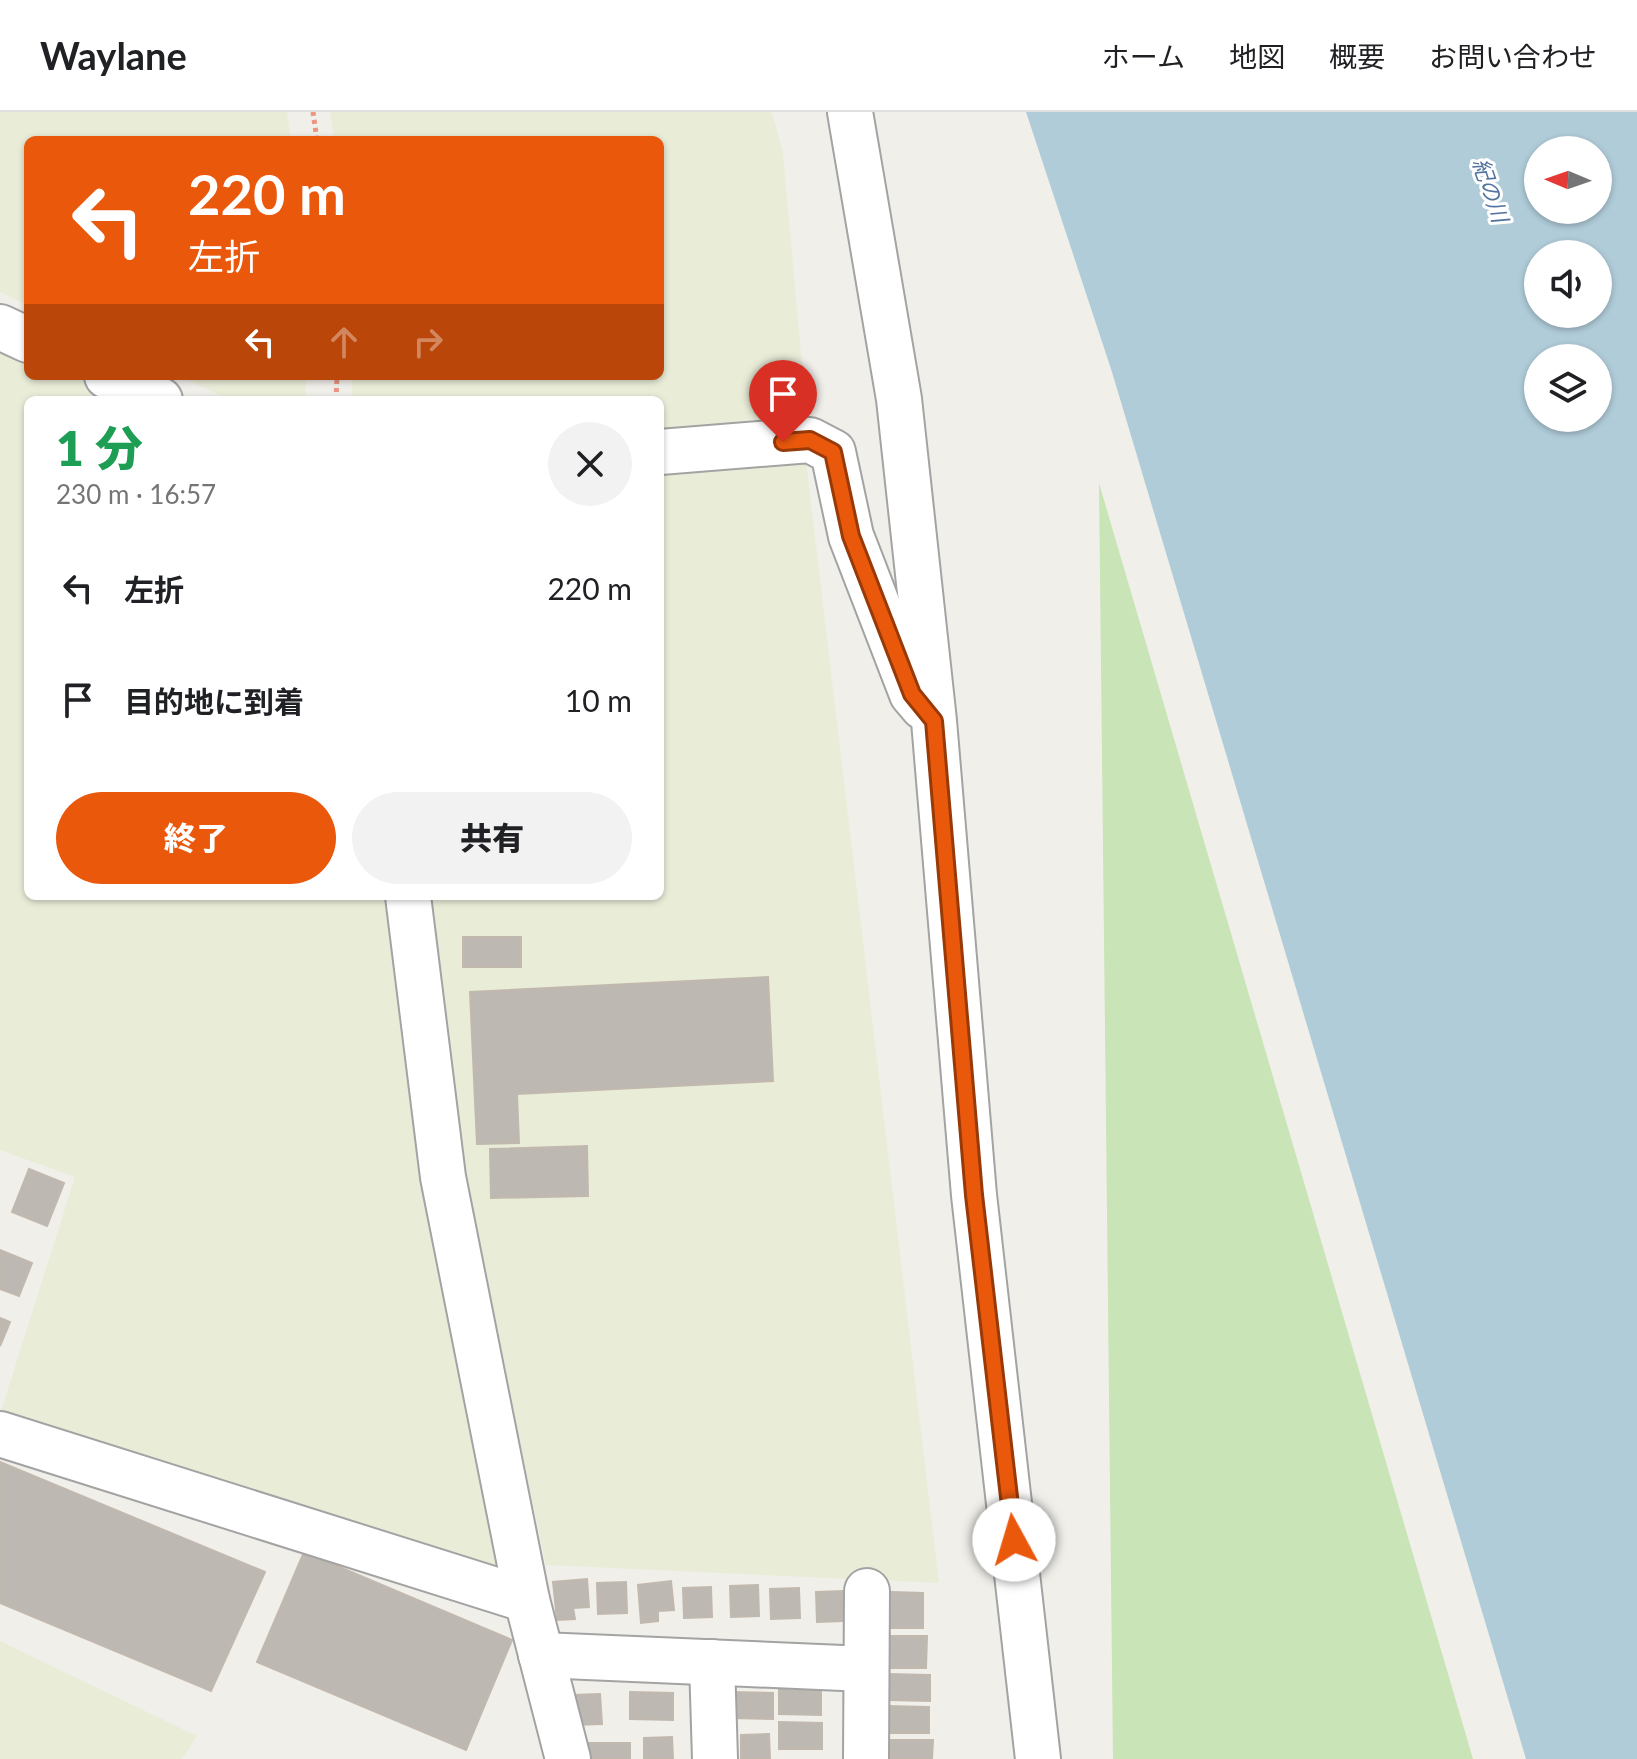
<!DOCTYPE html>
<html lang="ja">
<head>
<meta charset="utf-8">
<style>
	:root { --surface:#fff; --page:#f2f2f2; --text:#202124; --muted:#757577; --line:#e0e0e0; --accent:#ea580c }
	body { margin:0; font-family:Lato,"Noto Sans JP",sans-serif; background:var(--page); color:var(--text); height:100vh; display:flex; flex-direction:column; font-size:30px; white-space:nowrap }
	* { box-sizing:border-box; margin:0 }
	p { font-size:26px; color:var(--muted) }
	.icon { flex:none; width:44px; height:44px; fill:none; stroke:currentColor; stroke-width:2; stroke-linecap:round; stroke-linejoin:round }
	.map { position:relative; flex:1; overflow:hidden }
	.panel { position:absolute; left:24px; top:284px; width:640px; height:504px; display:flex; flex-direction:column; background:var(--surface); border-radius:12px; box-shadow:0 2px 6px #0004 }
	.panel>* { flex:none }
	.guide { position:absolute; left:24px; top:24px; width:640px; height:244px; border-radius:12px; box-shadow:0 2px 6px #0004; background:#ea580c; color:#fff; overflow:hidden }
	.needle { width:52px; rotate:272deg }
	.tools { position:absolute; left:1524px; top:24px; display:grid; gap:16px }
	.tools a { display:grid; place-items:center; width:88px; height:88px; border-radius:50%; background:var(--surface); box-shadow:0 2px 6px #0004; font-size:40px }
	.pin { position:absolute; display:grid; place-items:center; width:68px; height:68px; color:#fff; margin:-82px -34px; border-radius:50% 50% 50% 0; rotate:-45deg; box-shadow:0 0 8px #0007 }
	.pin .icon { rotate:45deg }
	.me { position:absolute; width:88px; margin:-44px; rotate:354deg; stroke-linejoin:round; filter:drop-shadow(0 0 6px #0008) }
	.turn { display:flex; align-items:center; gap:28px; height:168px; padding:0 32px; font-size:36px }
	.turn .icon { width:104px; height:104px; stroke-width:2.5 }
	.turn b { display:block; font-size:56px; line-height:68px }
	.lanes { display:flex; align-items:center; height:76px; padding:0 32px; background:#0003; justify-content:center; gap:40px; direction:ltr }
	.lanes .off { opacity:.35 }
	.round { display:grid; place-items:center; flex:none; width:84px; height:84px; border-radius:42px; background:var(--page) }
	.head { display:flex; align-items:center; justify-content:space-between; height:136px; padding:0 32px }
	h1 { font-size:48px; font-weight:800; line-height:60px; color:#1e9e55 }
	.button { display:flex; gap:16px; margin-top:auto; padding:16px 32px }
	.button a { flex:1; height:92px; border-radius:48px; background:var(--accent); color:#fff; font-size:32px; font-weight:800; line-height:92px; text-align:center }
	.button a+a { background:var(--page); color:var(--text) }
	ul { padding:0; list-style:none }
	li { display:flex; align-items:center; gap:24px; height:112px; padding:0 32px }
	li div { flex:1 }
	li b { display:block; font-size:30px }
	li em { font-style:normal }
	header { display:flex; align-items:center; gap:48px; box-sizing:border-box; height:112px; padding:0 40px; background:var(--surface); border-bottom:2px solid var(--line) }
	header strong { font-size:38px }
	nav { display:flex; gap:44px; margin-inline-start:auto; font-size:28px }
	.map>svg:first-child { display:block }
	.farmland { fill:#e9edd8 }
	.grass { fill:#c9e4b6 }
	.water { fill:#b0ccd9; fill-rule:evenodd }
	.building { fill:#beb8b3; stroke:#c1b8ae; stroke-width:2 }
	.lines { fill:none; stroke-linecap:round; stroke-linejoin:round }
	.minor-casing { stroke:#a3a3a3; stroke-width:48 }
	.path { stroke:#eb9581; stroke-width:5; stroke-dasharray:4 4; stroke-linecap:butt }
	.minor { stroke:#fff; stroke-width:44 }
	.route-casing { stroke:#983908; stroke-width:20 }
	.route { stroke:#ea580c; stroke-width:14 }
	.labels { text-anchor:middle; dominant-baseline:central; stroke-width:6; stroke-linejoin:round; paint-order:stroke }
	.water-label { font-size:22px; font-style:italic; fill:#5474a0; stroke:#fff }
</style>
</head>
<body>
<header>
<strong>Waylane</strong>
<nav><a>ホーム</a><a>地図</a><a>概要</a><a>お問い合わせ</a></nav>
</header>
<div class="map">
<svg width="1637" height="1647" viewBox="0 0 1637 1647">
	<rect width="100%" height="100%" fill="#f1efea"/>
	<g class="farmland">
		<polygon points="0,0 287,0 291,28 28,28 28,193 0,180"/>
		<polygon points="330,0 772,0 783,40 807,309 660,317 660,288 352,288 352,264 660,264 660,28 334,28"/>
		<polygon points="0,230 28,243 28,264 73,264 125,288 28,288 28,784 385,784 428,1078 508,1451 489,1463 0,1302 75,1065 0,1038"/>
		<polygon points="179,264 306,264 305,288 230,288"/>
		<polygon points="805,340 939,1471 546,1453 462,1062 423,784 660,784 660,349"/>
		<polygon points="0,1529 197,1624 182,1647 0,1647"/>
	</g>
	<polygon class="grass" points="1099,371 1473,1647 1113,1647"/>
	<path class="water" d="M1026,0H1637V1647H1526L1112,260ZM1538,38H1598V98H1538ZM1538,142H1598V202H1538ZM1538,246H1598V306H1538Z"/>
	<g class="building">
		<rect x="463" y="825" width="58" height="30"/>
		<polygon points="768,865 773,969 517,982 519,1031 477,1032 470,880"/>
		<polygon points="587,1034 588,1084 491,1086 490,1037"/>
		<polygon points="29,1057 64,1071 47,1114 12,1100"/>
		<polygon points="0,1138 32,1151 19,1184 0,1177"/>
		<polygon points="0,1206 10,1210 0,1234"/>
		<polygon points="0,1350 265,1460 211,1579 0,1491"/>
		<polygon points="304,1440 512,1528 466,1638 257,1550"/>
		<polygon points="587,1467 589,1495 573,1496 575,1507 557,1508 553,1470"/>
		<polygon points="671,1469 674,1498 658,1499 658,1509 641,1511 638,1473"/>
		<polygon points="626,1470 627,1501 598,1502 597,1471"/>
		<polygon points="758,1473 759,1504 731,1505 730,1474"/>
		<polygon points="711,1475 712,1505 684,1506 683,1476"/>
		<polygon points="799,1476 800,1506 771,1507 770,1477"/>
		<polygon points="844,1479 845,1509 817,1510 816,1480"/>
		<polygon points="891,1480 923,1481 923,1516 891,1516"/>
		<polygon points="887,1524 927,1524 926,1556 886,1556"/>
		<polygon points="887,1562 930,1563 930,1589 887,1588"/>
		<polygon points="779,1575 821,1576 821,1603 779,1602"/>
		<polygon points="630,1580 673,1581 673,1608 630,1607"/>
		<polygon points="730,1580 773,1581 773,1607 730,1606"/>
		<polygon points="600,1582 602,1612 573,1613 572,1583"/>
		<polygon points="886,1594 929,1595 929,1621 886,1621"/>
		<polygon points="779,1610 822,1611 822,1637 779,1637"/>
		<polygon points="769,1622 770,1647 741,1647 741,1623"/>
		<polygon points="672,1625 673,1647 644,1647 644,1626"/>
		<polygon points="890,1628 933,1628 932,1647 890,1647"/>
		<rect x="587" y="1631" width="43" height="16"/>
	</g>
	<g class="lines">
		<defs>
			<g id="minor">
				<polyline points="850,0 899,287 934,609 974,1083 1038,1647"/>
				<polyline points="0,215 28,228"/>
				<polyline points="107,264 160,288"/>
				<polyline points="660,340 810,328 833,340 851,424 912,582 923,595"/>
				<polyline points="408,784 443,1065 527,1488 568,1647"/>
				<polyline points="0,1322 527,1488"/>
				<polyline points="541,1543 866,1557"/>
				<polyline points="712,1550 715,1647"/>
				<polyline points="866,1647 867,1479"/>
			</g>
		</defs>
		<use href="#minor" class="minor-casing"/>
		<g class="path">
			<polyline points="313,0 317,28"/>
			<polyline points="336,288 337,264"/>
		</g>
		<use href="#minor" class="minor"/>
	</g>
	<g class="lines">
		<defs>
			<polyline id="route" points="783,330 810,328 833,340 851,424 912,582 934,609 974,1083 1014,1428"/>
		</defs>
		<use href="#route" class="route-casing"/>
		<use href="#route" class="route"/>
	</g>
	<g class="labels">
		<g class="water-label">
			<text transform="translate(1491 78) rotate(71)">紀の川</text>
		</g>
	</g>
</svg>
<div class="tools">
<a><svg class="needle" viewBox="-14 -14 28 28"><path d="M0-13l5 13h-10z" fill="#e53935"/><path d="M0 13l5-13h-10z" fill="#757577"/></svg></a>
<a><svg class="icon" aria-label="sound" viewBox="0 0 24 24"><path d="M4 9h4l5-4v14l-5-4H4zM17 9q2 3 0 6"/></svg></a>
<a><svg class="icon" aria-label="layers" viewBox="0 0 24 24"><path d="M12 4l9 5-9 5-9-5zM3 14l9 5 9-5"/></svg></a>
</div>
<div class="pin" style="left:783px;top:330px;background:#d93025"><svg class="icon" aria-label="arrive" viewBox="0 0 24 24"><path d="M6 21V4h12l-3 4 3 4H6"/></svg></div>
<svg class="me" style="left:1014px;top:1428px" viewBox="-20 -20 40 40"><circle r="19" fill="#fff"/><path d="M0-13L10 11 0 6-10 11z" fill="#ea580c"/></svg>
<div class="guide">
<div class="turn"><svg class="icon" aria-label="left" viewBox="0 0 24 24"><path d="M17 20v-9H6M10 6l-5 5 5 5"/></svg><div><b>220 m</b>左折</div></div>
<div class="lanes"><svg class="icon" aria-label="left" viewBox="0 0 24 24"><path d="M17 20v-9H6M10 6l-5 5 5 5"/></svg><svg class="icon off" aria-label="ahead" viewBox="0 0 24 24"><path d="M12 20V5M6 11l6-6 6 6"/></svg><svg class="icon off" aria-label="right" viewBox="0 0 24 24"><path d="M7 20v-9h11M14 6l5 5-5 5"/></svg></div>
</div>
<section class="panel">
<div class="head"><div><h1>1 分</h1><p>230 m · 16:57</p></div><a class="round"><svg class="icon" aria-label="close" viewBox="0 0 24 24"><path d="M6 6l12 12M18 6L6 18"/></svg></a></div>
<ul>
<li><svg class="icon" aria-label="left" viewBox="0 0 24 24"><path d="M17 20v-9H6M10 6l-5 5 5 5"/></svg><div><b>左折</b></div><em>220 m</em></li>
<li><svg class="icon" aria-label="arrive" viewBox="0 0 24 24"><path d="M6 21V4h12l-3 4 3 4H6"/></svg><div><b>目的地に到着</b></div><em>10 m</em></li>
</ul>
<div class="button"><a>終了</a><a>共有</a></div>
</section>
</div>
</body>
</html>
